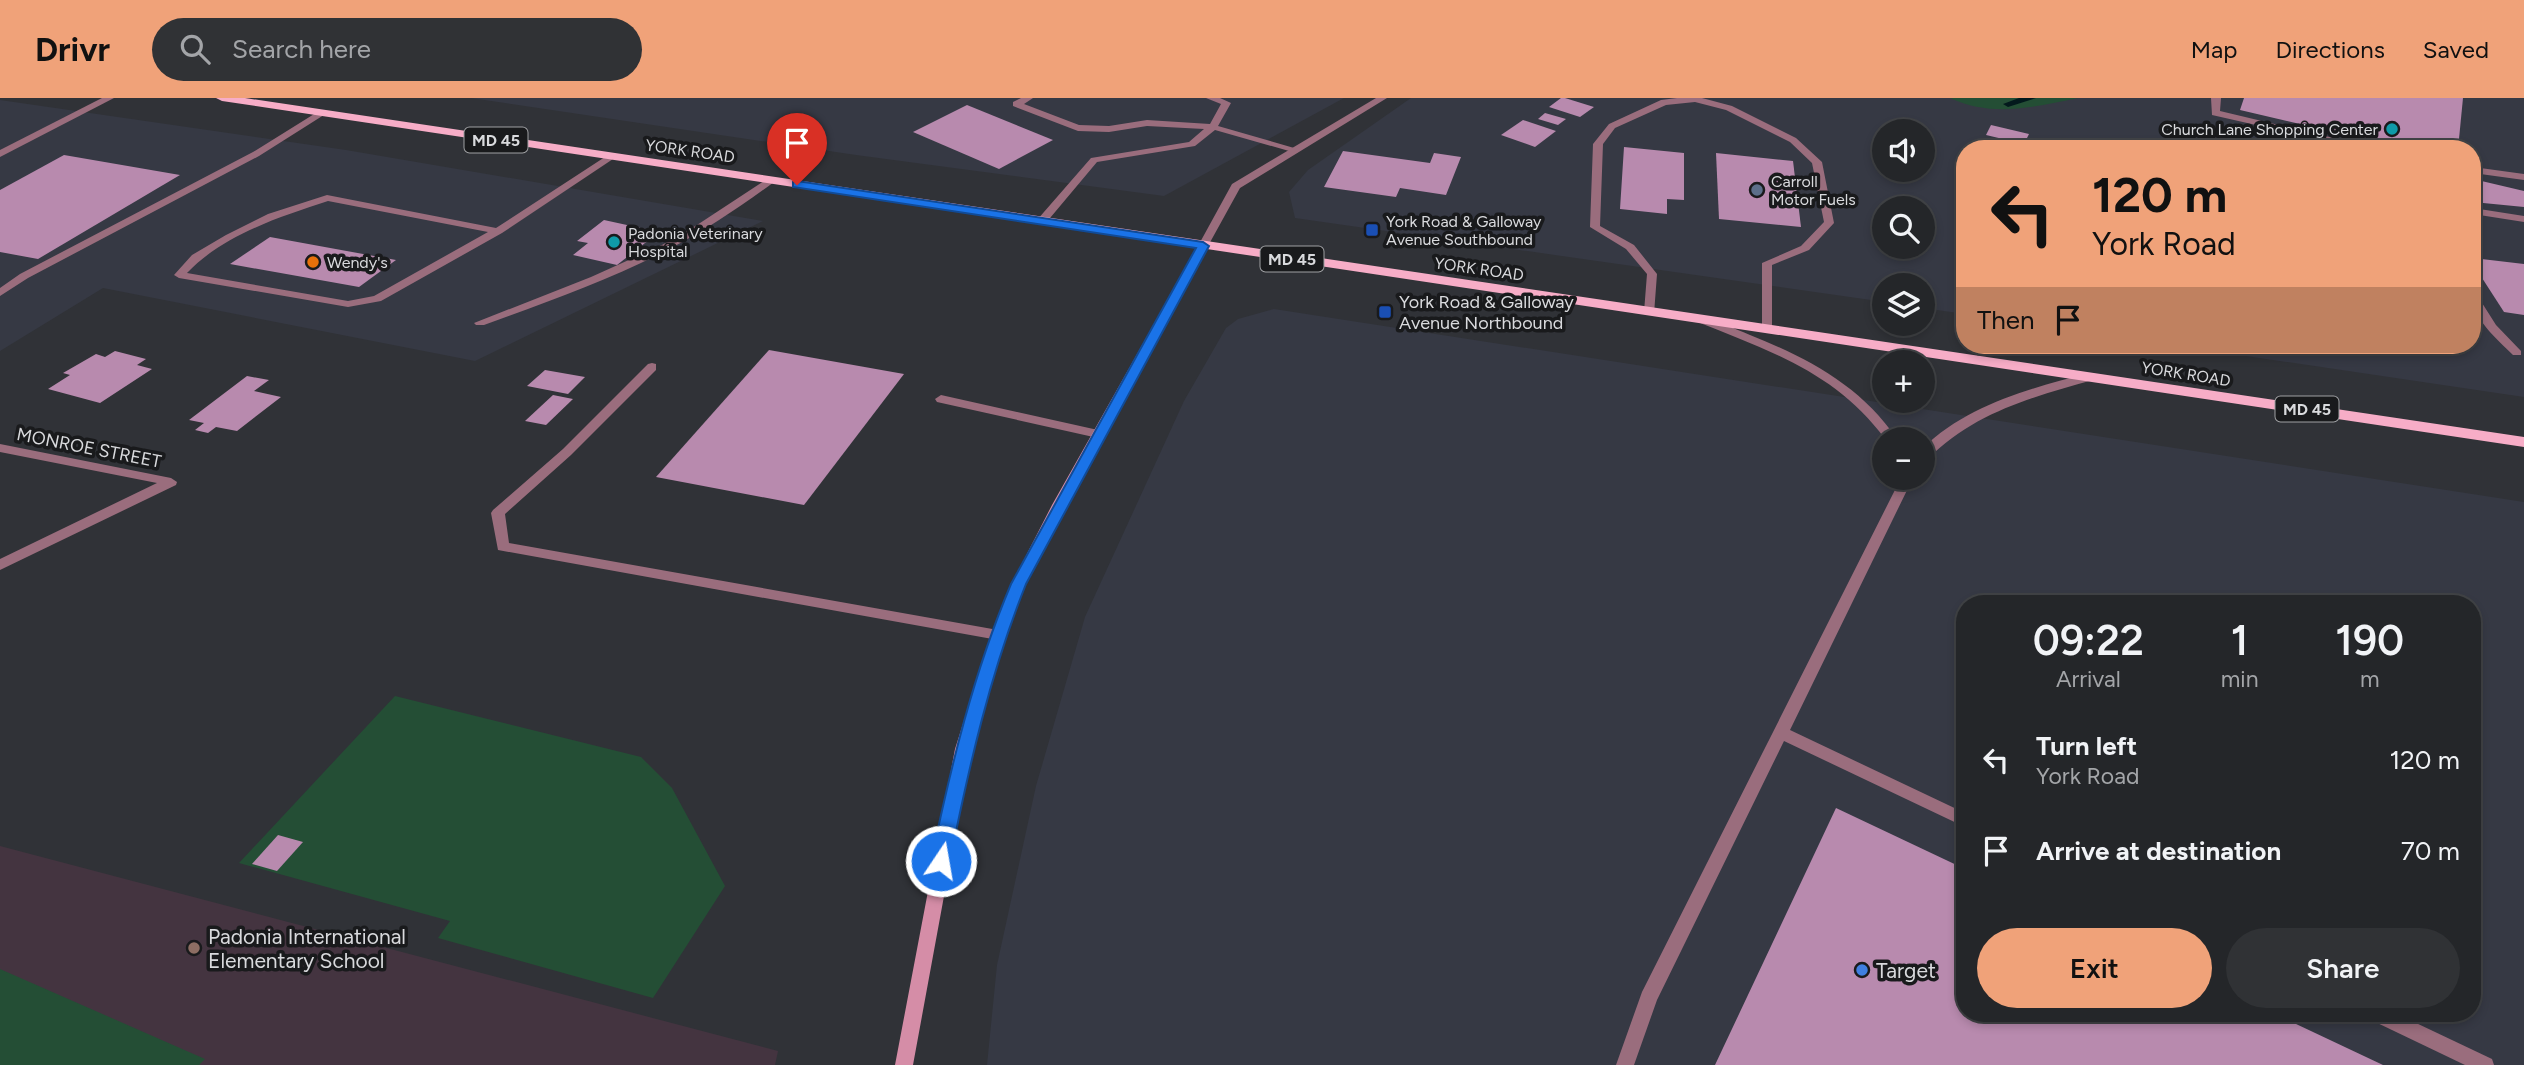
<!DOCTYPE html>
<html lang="en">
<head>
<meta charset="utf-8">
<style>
	:root { --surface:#242629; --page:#303235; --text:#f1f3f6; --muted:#a3a5a8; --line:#414346; --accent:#f0a279 }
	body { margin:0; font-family:Figtree,sans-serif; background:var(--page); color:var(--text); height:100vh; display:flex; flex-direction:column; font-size:26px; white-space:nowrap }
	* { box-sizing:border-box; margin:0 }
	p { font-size:23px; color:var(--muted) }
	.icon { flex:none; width:38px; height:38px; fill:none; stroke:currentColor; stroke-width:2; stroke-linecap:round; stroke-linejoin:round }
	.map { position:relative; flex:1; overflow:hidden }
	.panel { position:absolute; left:1956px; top:497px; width:525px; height:427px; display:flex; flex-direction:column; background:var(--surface); border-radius:28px; box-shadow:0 4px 10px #0003,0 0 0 2px var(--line) }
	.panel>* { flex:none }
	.hud { position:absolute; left:1956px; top:42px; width:525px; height:214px; border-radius:28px; box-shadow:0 4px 10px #0003,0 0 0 2px var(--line); background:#f0a279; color:#111; overflow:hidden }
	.fabs { position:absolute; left:1872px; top:21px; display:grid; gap:14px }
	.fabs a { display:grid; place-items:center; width:63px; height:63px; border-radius:50%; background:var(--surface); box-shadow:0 4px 10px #0003,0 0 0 2px var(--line); font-size:35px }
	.pin { position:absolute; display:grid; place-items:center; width:60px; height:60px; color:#fff; margin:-72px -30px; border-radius:50% 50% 50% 0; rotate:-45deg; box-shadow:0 0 7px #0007 }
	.pin .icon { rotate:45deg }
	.me { position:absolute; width:77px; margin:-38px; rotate:12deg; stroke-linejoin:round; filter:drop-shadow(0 0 5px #0008) }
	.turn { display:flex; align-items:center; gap:24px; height:147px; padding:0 21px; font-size:32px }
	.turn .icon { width:91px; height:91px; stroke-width:2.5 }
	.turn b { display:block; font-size:49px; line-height:60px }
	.then { display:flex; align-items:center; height:66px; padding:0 21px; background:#0003; gap:14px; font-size:26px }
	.eta { display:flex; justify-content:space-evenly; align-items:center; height:119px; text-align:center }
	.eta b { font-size:42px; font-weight:600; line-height:49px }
	.button { display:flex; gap:14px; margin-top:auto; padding:14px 21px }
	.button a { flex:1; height:80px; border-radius:42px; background:var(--accent); color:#111; font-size:28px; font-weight:600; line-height:80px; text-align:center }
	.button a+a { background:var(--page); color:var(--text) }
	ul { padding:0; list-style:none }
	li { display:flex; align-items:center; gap:21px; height:91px; padding:0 21px }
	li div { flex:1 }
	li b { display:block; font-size:26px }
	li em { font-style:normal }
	header { display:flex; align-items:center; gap:42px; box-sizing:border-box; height:98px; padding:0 35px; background:var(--accent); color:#111 }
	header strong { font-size:33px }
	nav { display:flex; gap:38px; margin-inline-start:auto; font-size:24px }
	.search { width:490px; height:63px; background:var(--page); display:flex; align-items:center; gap:18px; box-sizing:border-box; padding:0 24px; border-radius:38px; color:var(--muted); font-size:26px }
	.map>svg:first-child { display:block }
	.built { fill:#363944; fill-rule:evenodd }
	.education { fill:#443440 }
	.green { fill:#244e35 }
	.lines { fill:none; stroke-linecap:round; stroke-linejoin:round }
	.stream { fill:#03191c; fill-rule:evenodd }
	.building { fill:#b88aae }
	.lane { fill:#9a6d7d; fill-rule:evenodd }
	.street { fill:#9a6d7d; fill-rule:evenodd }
	.secondary { fill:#d58da7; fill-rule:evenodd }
	.primary { fill:#f7adc7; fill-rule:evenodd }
	.route { fill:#1a73e8; stroke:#114b97; stroke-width:2 }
	.culture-dot { fill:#0f9aa8; stroke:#191a1c; stroke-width:2.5 }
	.service-dot { fill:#5c6f8a; stroke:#191a1c; stroke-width:2.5 }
	.transit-dot { fill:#1a4fb4; stroke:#191a1c; stroke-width:2.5 }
	.food-dot { fill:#e8710a; stroke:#191a1c; stroke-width:2.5 }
	.education-dot { fill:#8d6e63; stroke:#191a1c; stroke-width:2.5 }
	.shop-dot { fill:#3f7fe0; stroke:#191a1c; stroke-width:2.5 }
	.labels { text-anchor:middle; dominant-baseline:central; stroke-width:7; stroke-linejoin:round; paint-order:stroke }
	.far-poi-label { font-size:16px; fill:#d9dadd; stroke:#191a1c; text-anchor:start }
	.shield { fill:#191a1c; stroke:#9fa0a3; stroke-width:2 }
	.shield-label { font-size:16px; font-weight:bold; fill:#d9dadd }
	.far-street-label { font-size:16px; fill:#d9dadd; stroke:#191a1c }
	.poi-label { font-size:18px; fill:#d9dadd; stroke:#191a1c; text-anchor:start }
	.street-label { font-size:18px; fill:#d9dadd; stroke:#191a1c }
	.near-poi-label { font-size:21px; fill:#d9dadd; stroke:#191a1c; text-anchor:start }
</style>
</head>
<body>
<header>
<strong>Drivr</strong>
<div class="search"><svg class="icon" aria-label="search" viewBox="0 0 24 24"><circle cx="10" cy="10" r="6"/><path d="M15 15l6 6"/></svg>Search here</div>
<nav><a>Map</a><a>Directions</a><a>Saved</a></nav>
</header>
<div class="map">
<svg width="2524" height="967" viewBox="0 0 2524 967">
	<rect width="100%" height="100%" fill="#303237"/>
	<g class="built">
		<polygon points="471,0 1344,0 1164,98 856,57"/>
		<path d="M1411,0H2524V299L2172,247H2473V51H1965V216L1923,210V187H1885V204L1295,120L1289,94L1308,72ZM1885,33H1923V72H1885ZM1885,110H1923V149H1885Z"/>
		<polygon points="0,2 346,52 763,123 475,263 103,190 0,253"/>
		<path d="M1274,211L2524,404V967H987L997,867L1036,688L1085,519L1184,303L1226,230L1238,221ZM1885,341H1923V380H1885ZM1965,506H2473V915H1965Z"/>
	</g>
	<polygon class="education" points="0,748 778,953 775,967 0,967"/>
	<g class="green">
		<path d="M1950,0H2078C2034,9 1993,20 1950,0Z"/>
		<polygon points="395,598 641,659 672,690 725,788 653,900 438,840 450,823 239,765"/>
		<polygon points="0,871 205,961 199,967 0,967"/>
	</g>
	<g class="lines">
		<polygon class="stream" points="2019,0 2036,0 2008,9 2003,6"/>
	</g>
	<g class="building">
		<polygon points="1561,0 1565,0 1594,9 1580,19 1549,9"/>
		<polygon points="2244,0 2463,0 2458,51 2408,51 2240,12"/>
		<polygon points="967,7 1053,42 999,71 913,34"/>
		<polygon points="1545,15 1566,21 1558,27 1538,21"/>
		<polygon points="1523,22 1556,33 1535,49 1501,37"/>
		<polygon points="1991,27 2029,36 2024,46 1986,37"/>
		<polygon points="1624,49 1684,55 1684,102 1667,101 1667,116 1620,111"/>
		<polygon points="1343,53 1430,65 1434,55 1461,59 1446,97 1400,90 1396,99 1324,89"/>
		<polygon points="1716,55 1793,63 1801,129 1719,121"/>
		<polygon points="64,57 180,77 38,161 0,154 0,92"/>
		<polygon points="2473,81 2524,93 2524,109 2473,104"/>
		<polygon points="604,122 659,134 617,167 573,157 588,145 577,143"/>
		<polygon points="270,139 396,162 359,189 230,166"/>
		<polygon points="2473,160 2524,166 2524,217 2504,214 2473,166"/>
		<polygon points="769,252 904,276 804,407 656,379"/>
		<polygon points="115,253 146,261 137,267 152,271 100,305 48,291 70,277 63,275 96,256 105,259"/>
		<polygon points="545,272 585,279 568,296 527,288"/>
		<polygon points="247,278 269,282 254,293 281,299 237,333 216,329 208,335 195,332 204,325 189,322"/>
		<polygon points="553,297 573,301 546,327 525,323"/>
		<polygon points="1836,710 1965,771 1965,915 2273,915 2383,967 1715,967"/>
		<polygon points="278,737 303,744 277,773 252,766"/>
	</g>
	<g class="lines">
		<g class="lane">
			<polygon points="102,0 114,0 0,59 0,52"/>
			<polygon points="1021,0 1033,0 1024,6 1079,27 1109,28 1147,22 1210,26 1221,6 1206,0 1220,0 1231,5 1218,28 1301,52 1296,55 1215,32 1195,48 1097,64 1045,126 1037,126 1037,122 1091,60 1189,44 1204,31 1147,28 1109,34 1078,33 1013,8 1013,4"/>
			<polygon points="1677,0 1702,0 1732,8 1796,40 1822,64 1834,125 1809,152 1772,167 1772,233 1768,234 1762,231 1762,165 1801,148 1824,124 1812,65 1790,44 1726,12 1695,4 1666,7 1615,30 1603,46 1600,128 1634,147 1657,176 1654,216 1646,216 1644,214 1647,176 1626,151 1590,129 1593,46 1609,26 1661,2"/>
			<polygon points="2211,0 2221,0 2220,13 2380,51 2361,51 2212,17"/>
			<polygon points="319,13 327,15 259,58 28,180 0,198 0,190 20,176 253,54"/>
			<path d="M608,57L616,59L502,135L381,203L348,209L179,180L174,177L192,157L226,137L268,116L327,97L496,130ZM328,103L488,134L374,198L348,203L187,175C223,137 279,119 328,103Z"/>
			<polygon points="2473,69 2524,76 2524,82 2473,75"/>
			<path d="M770,79L775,82L774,84C740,109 706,132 669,151C610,182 547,204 484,227H476L474,225L591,179L662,147L697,127Z"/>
			<polygon points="2473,110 2524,118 2524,124 2473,116"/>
			<path d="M2473,196L2477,197L2496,227L2521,253V257H2513C2496,240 2472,221 2473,196Z"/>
			<path d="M1699,218C1716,222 1733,230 1750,237C1808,260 1861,288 1897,341H1885C1837,275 1768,252 1695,223V219Z"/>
			<polygon points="652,265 656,266 656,272 571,357 505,416 509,445 998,532 1003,533 1005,537 1003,541 998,542 498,452 491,415 493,412 563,351 648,266"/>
			<path d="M2089,275L2095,279L2093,282C2032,299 1973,315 1928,361L1923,362V350C1967,307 2031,290 2089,275Z"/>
			<polygon points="941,297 1098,332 1104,336 1098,340 937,304 935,301"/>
			<polygon points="1901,380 1913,380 1790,632 1965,715 1965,729 1784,643 1657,902 1634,967 1616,967 1642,894"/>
			<polygon points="2366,915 2395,915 2492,961 2494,967 2465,967 2369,921"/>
		</g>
		<g class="street">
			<polygon points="1376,0 1387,0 1240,90 1208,148 1207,150 1199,150 1198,148 1232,86"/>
			<polygon points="0,346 171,380 177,384 176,387 0,472 0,461 157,385 0,354"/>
		</g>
		<polygon class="secondary" points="1203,145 1208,148 1066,407 1025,487 1005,537 971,651 913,967 895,967 955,651 991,537 1011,487 1052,407 1198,148"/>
		<polygon class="primary" points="216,0 245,0 2524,339 2524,349 222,3"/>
	</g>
	<path class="route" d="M797,83L1203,144L1209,148L1026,486C990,576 969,668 950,763L947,768H934L931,763C951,668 973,576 1011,486L1196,150L793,89V84Z"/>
	<g class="culture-dot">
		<circle cx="2392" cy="31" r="7"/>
		<circle cx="614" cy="144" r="7"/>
	</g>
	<circle class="service-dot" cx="1757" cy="92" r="7"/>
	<g class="transit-dot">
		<rect x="1365" y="125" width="14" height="14" rx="3.5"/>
		<rect x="1378" y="207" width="14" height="14" rx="3.5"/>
	</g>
	<circle class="food-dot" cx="313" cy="164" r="7"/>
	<circle class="education-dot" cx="194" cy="850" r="7"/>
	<circle class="shop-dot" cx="1862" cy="872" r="7"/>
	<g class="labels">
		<g class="far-poi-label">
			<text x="2378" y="31" text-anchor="end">Church Lane Shopping Center</text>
			<text x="1771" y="83">Carroll<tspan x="1771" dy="18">Motor Fuels</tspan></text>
			<text x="1386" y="123">York Road &amp; Galloway<tspan x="1386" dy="18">Avenue Southbound</tspan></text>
			<text x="628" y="135">Padonia Veterinary<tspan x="628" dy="18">Hospital</tspan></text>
			<text x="327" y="164">Wendy's</text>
		</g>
		<g class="shield">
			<rect x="464.5" y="29.5" width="63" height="25" rx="5"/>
			<rect x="1260.5" y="148.5" width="63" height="25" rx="5"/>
			<rect x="2275.5" y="298.5" width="63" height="25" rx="5"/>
		</g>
		<g class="shield-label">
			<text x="496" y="42">MD 45</text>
			<text x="1292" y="161">MD 45</text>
			<text x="2307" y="311">MD 45</text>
		</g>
		<g class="far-street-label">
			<text transform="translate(690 53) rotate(8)">YORK ROAD</text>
			<text transform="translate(1479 171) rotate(8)">YORK ROAD</text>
			<text transform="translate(2186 276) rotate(9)">YORK ROAD</text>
		</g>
		<g class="poi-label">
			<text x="1399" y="204">York Road &amp; Galloway<tspan x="1399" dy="21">Avenue Northbound</tspan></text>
		</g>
		<g class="street-label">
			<text transform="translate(89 350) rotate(11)">MONROE STREET</text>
		</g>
		<g class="near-poi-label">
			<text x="208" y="838">Padonia International<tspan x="208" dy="24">Elementary School</tspan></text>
			<text x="1876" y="872">Target</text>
		</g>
	</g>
</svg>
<div class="fabs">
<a><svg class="icon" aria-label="sound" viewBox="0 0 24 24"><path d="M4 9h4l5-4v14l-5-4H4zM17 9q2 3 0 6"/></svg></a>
<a><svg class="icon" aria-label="search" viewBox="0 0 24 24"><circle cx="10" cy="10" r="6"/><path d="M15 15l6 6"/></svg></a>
<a><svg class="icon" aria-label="layers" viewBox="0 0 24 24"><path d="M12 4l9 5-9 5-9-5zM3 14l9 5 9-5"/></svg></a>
<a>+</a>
<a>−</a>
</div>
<div class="pin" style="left:797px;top:87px;background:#d93025"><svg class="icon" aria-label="arrive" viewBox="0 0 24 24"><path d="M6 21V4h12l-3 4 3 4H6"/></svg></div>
<svg class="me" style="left:941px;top:763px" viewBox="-20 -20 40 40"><circle r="17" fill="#1a73e8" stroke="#fff" stroke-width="3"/><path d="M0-11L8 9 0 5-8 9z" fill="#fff"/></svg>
<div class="hud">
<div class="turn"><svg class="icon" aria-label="left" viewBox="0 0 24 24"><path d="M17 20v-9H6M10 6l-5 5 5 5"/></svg><div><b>120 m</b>York Road</div></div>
<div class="then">Then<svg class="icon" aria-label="arrive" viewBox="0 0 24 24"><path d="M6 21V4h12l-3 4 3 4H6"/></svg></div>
</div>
<section class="panel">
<div class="eta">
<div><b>09:22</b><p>Arrival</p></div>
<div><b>1</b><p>min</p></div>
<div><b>190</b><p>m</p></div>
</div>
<ul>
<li><svg class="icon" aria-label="left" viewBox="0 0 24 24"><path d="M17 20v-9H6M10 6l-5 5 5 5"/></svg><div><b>Turn left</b><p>York Road</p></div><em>120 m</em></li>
<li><svg class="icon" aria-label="arrive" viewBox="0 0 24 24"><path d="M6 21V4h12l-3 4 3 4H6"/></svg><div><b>Arrive at destination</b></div><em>70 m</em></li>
</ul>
<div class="button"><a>Exit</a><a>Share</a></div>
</section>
</div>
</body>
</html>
